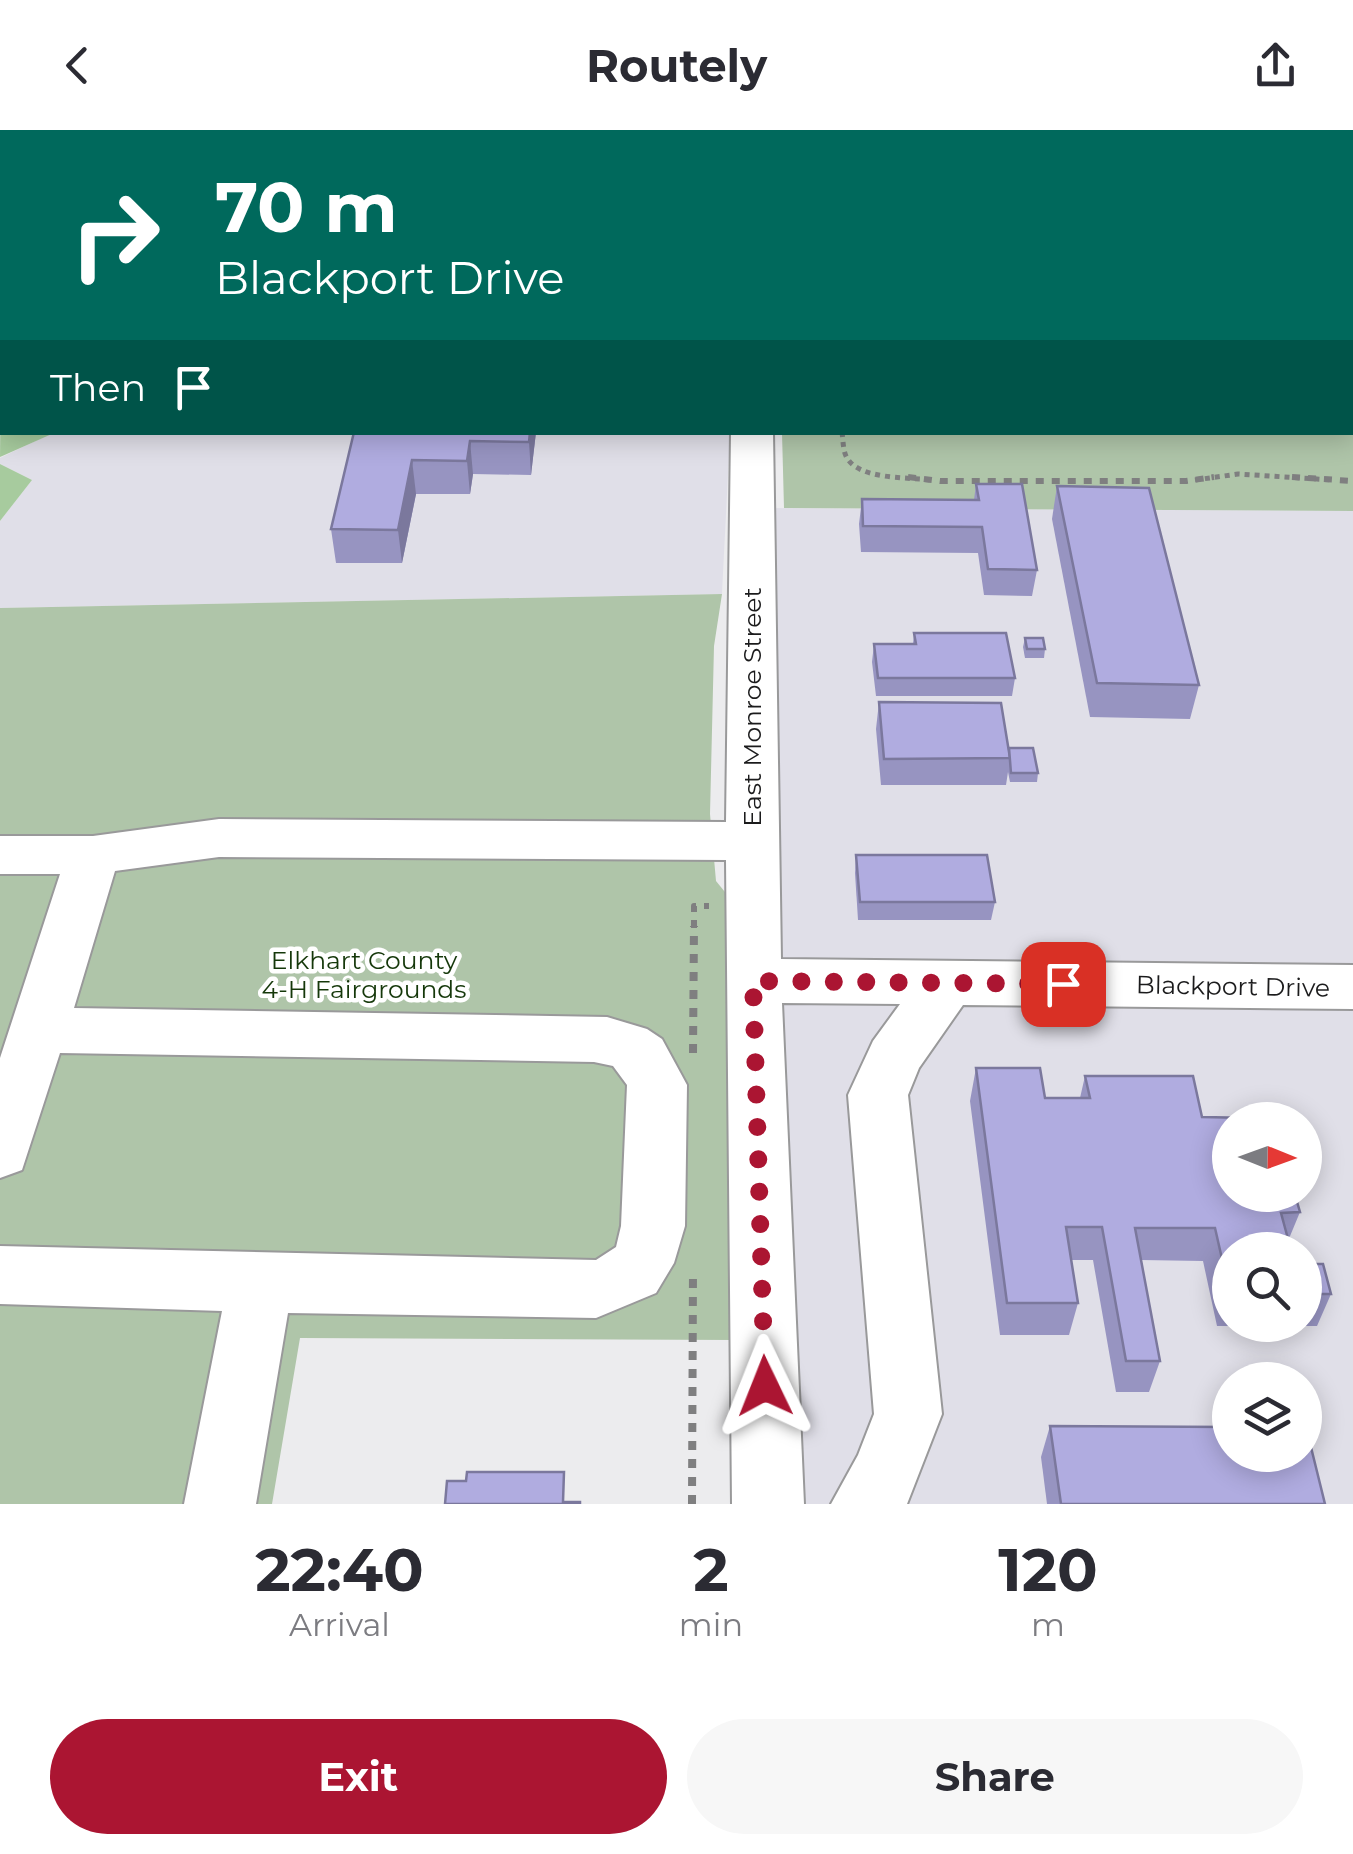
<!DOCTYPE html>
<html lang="en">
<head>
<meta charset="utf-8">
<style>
	:root { --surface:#fff; --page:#f7f7f7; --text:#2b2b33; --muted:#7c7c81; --accent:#ab1532 }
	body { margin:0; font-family:Montserrat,sans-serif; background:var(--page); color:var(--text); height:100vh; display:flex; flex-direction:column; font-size:38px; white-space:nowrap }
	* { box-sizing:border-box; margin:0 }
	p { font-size:32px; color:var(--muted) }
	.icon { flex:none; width:55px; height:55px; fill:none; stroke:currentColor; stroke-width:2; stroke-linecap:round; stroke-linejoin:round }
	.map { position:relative; height:1374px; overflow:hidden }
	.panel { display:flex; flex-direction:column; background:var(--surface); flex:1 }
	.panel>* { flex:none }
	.hud { position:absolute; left:0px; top:0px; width:1355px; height:305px; box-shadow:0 5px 25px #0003; background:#00695c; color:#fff; overflow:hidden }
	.needle { width:65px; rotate:91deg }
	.controls { position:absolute; left:1212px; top:972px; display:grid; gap:20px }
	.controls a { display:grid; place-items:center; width:110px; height:110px; border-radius:50%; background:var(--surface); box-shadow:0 5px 25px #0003; font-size:50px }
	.pin { position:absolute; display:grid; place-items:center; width:85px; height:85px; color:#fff; margin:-42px; border-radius:20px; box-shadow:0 5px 15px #0006 }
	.me { position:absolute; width:110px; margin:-55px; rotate:358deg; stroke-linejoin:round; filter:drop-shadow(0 0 8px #0008) }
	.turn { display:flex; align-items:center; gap:35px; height:210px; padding:0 50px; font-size:45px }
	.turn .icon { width:130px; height:130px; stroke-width:2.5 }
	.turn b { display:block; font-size:70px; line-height:85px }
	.then { display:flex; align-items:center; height:95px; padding:0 50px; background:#0003; gap:20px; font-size:38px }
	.eta { display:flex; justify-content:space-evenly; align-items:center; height:170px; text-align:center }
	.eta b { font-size:60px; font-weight:700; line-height:70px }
	.button { display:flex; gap:20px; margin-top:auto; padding:20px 50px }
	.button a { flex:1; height:115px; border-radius:60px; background:var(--accent); color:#fff; font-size:40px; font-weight:700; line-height:115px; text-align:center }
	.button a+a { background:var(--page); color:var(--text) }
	header { display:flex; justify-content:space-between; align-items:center; height:130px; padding:0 50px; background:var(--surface); font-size:45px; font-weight:700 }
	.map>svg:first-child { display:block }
	.built { fill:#e0dfe8; fill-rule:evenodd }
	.green { fill:#afc5a9 }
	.forest { fill:#a7cb9e }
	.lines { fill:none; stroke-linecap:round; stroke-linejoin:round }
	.stream { stroke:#62a7b6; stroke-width:9 }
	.minor-casing { stroke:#99999a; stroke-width:4 }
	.path-far2 { stroke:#7f7f80; stroke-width:5; stroke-dasharray:5 5; stroke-linecap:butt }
	.path-far1 { stroke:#7f7f80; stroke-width:6; stroke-dasharray:8 8; stroke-linecap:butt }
	.path { stroke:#7f7f80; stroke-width:8; stroke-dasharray:9 9; stroke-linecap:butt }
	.minor { fill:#fff; fill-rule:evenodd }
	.rail { stroke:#4e4e4f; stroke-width:5; stroke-dasharray:9 9; stroke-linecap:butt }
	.wall { fill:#9794c1 }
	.shaded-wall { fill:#7b789d }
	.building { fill:#b0ace0; stroke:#7b789d; stroke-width:2.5 }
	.route { stroke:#ab1532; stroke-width:18; stroke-dasharray:0 32.4 }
	.labels { text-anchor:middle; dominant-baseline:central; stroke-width:9; stroke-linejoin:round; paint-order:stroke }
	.street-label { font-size:25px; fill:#1b1b1c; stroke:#fff }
	.park-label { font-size:25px; fill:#15380a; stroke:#fff }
</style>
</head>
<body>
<header><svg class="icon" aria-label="back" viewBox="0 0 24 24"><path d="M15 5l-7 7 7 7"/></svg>Routely<svg class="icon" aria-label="share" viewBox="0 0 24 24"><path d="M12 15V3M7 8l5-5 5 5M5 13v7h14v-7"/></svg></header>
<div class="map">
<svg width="1353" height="1374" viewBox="0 0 1353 1374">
	<rect width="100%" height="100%" fill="#ececee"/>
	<g class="built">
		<polygon points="54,302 730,303 722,464 0,478 0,391 32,350 0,334 0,328"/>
		<path d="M763,378L1353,381V1374H795ZM1230,990H1305V1065H1230ZM1230,1120H1305V1195H1230ZM1230,1250H1305V1325H1230Z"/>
	</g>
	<g class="green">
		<polygon points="1244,0 1353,0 1353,381 784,378 782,303 1352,302 1352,2 1240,2"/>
		<polygon points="722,464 714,516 710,684 716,751 729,767 736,1210 300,1208 272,1374 0,1374 0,478"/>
	</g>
	<g class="forest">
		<polygon points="783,0 1199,0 783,2"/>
		<polygon points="2,137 2,302 54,303 0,327"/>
		<polygon points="0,334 32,350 0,391"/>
	</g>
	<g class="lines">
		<polyline class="stream" points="1225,2 1230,0"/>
		<defs>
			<g id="minor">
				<polygon points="729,0 763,0 763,2 730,2"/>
				<polygon points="731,302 773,302 781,829 1353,835 1353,879 963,875 919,938 908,965 942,1284 907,1374 831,1374 858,1325 874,1284 848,965 873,911 900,874 782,873 804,1374 732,1374 726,730 219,727 115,741 74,878 607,887 647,899 662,909 687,955 685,1096 674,1133 656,1163 596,1188 288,1183 256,1374 184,1374 222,1181 0,1174 0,1116 596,1130 616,1117 621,1096 627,955 613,936 594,932 60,923 22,1040 0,1048 0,928 60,744 0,744 0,706 93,706 219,689 726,692"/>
			</g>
		</defs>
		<use href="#minor" class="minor-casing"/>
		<g class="path-far2">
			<path d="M842,302C843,309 843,320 846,326C857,350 907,347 930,350"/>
			<polyline points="1195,350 1238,344 1333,350"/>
		</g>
		<g class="path-far1">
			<polyline points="908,347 940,351 1186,351 1214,347"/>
			<polyline points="1292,347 1353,351"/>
			<polyline points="694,798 694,776 709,776"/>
		</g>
		<g class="path">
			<polyline points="693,923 694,796"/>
			<polyline points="692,1374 693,1140"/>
		</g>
		<use href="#minor" class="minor"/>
		<polyline class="rail" points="212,2 217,0"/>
	</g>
	<g class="wall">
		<polygon points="354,302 536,302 531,345 473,344 470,364 416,364 402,433 336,433 331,399"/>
		<polygon points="976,354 1037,440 1032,466 984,465 978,423 861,422 859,394 862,369 974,370"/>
		<polygon points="1057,356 1199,555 1190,589 1090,587 1052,389"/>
		<polygon points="914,503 1015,548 1012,566 876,566 872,532 874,514 913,514"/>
		<polygon points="1025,508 1045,519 1044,528 1025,528 1023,517"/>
		<polygon points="879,572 1009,618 1038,643 1037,652 1010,652 1008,642 1006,655 881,655 876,599"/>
		<polygon points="856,725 995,772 991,790 858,790 855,743"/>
		<polygon points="976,938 1045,968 1080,968 1085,946 1202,987 1230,990 1300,1082 1288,1111 1230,1120 1230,1195 1305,1195 1305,1134 1331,1164 1317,1196 1217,1196 1203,1131 1141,1130 1160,1231 1149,1262 1116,1262 1093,1130 1071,1130 1078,1173 1069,1205 1000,1205 970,971"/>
		<polygon points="1050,1296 1325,1374 1047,1374 1041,1327"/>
	</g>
	<g class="shaded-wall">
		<polygon points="530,302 536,302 531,345 529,312"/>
		<polygon points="470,311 473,344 470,364 467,331"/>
		<polygon points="412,330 416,364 402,433 398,400"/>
	</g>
	<g class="building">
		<polygon points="354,302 530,302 529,312 470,311 467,331 412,330 398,400 331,399"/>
		<polygon points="976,354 1022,354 1037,440 988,439 982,397 863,396 862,369 979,370"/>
		<polygon points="1057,356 1149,358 1199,555 1097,553"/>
		<polygon points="914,503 1006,503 1015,548 878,548 874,514 916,514"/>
		<polygon points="1025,508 1043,508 1045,519 1027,519"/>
		<polygon points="879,572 1001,573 1010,628 884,629"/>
		<polygon points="1009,618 1033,618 1038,643 1011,643"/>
		<polygon points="856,725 987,725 995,772 860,772"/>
		<polygon points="976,938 1040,938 1045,968 1090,968 1085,946 1193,946 1202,987 1252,988 1252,990 1230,990 1230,1065 1295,1065 1300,1082 1281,1083 1291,1120 1230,1120 1230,1164 1215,1098 1135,1098 1160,1231 1126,1231 1102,1097 1066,1097 1078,1173 1007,1173"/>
		<polygon points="1305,1134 1323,1134 1331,1164 1305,1164"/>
		<polygon points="1050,1296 1230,1297 1230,1325 1305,1325 1306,1297 1325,1374 1061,1374"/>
		<polygon points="467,1342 564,1342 563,1372 580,1372 580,1374 445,1374 447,1351 466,1351"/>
	</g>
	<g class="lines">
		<polyline class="route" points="765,1256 753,851 1063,854"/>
	</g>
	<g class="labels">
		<g class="street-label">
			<text transform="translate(752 577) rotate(-90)">East Monroe Street</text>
			<text transform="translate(1233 856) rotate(1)">Blackport Drive</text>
		</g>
		<g class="park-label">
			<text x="364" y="830">Elkhart County<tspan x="364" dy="29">4-H Fairgrounds</tspan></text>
		</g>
	</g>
</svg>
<div class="controls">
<a><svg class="needle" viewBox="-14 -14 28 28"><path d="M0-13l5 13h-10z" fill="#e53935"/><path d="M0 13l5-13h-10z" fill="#7c7c81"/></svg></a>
<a><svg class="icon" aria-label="search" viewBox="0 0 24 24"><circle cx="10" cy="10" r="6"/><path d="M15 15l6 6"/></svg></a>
<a><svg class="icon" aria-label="layers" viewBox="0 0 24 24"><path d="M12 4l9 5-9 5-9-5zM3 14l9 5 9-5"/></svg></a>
</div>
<div class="pin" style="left:1063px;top:854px;background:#d93025"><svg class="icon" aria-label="arrive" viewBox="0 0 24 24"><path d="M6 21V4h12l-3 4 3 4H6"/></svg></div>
<svg class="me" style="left:765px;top:1256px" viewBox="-20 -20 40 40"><path d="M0-17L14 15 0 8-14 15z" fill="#ab1532" stroke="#fff" stroke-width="4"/></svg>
<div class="hud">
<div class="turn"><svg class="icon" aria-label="right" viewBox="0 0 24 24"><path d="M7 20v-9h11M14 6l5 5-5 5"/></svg><div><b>70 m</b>Blackport Drive</div></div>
<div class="then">Then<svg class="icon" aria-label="arrive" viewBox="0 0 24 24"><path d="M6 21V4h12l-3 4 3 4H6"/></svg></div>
</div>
</div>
<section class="panel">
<div class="eta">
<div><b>22:40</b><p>Arrival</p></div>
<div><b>2</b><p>min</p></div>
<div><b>120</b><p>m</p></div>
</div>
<div class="button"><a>Exit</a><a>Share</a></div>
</section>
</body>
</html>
